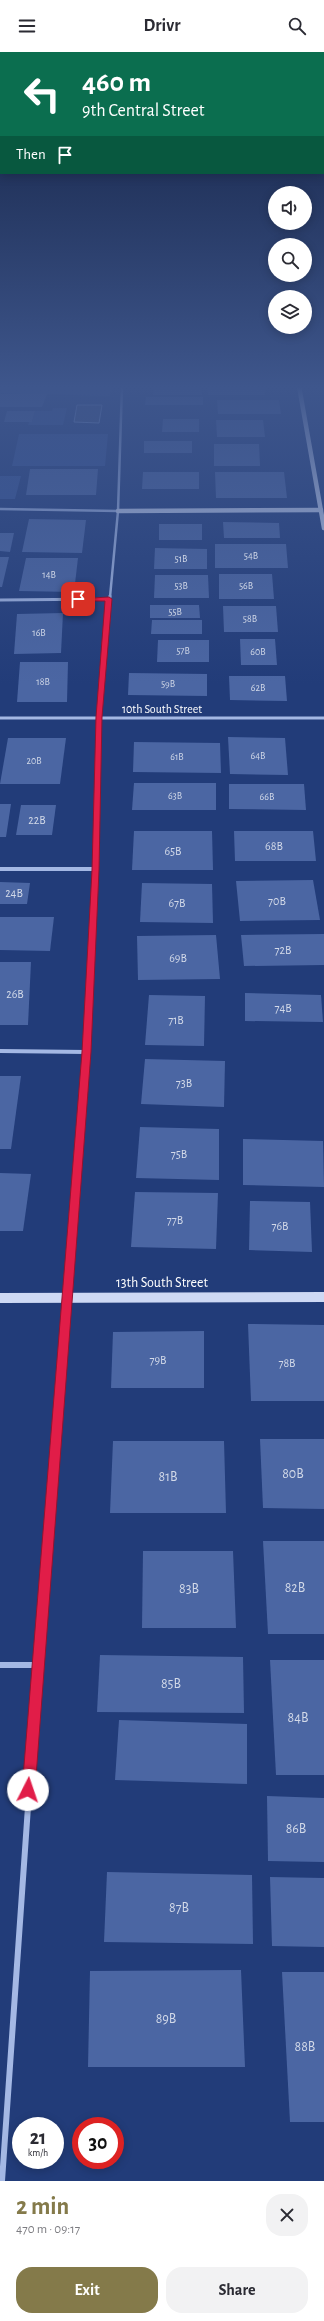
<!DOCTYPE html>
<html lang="en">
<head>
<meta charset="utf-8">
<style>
	:root { --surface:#fff; --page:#f2f2f3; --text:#2b2b33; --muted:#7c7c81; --accent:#847a4a }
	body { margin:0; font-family:"Alegreya Sans",sans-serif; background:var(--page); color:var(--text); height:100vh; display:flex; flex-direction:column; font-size:15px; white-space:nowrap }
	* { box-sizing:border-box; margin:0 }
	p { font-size:13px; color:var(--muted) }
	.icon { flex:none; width:22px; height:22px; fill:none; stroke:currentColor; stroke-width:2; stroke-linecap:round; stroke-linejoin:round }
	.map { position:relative; height:2129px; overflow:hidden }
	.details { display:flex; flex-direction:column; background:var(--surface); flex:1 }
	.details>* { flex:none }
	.banner { position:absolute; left:0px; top:0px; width:324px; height:122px; box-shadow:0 2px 10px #0003; background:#0b6e4f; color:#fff; overflow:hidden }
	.tools { position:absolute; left:268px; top:134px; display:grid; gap:8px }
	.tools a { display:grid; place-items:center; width:44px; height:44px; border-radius:50%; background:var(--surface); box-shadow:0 2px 10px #0003; font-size:20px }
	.speed { position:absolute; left:12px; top:2065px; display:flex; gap:8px; font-size:20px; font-weight:700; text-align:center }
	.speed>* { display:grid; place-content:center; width:52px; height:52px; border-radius:50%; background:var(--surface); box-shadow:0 2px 10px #0003; line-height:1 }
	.speed small { font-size:10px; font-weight:400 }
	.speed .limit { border:6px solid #d22; background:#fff; color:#111 }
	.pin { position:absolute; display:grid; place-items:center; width:34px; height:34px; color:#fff; margin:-17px; border-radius:8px; box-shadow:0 2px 6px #0006 }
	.me { position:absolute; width:44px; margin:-22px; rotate:4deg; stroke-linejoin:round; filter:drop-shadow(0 0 3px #0008) }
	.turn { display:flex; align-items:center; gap:14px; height:84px; padding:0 16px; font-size:18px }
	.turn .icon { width:52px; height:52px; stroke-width:2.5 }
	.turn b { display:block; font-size:28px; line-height:34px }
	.then { display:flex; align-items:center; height:38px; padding:0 16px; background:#0003; gap:8px; font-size:15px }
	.round { display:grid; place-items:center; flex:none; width:42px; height:42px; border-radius:16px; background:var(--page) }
	.headline { display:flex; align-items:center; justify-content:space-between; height:68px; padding:0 16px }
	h1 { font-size:24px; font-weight:700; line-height:30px; color:var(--accent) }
	.button { display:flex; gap:8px; margin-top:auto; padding:8px 16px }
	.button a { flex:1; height:46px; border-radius:16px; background:var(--accent); color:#fff; font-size:16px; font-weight:700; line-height:46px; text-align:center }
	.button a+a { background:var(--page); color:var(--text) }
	header { display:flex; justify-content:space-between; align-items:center; height:52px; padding:0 16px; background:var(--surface); font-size:18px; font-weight:700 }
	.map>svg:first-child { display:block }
	.green { fill:#365497 }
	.water { fill:#3f527f; stroke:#98b1e5 }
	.building { fill:#4b66a3 }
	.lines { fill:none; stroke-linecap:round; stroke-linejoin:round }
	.street-far4 { stroke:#a4b8e4; stroke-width:2.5 }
	.street-far3 { stroke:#a4b8e4; stroke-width:3 }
	.street-far2 { stroke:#a4b8e4; stroke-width:4 }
	.street-far1 { stroke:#a4b8e4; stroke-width:5 }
	.street { stroke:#a4b8e4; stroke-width:6 }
	.secondary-far1 { stroke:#ced9f4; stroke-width:4.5 }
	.secondary { stroke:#ced9f4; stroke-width:10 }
	.route { fill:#e11d48; stroke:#92132f }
	.labels { text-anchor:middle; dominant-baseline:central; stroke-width:3; stroke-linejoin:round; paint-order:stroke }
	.far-number-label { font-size:10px; fill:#d2d9e8 }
	.far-street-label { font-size:12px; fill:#fff; stroke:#223c79 }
	.number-label { font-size:12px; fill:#d2d9e8 }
	.street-label { font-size:14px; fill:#fff; stroke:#223c79 }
	.near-number-label { font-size:14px; fill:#d2d9e8 }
</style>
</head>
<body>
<header><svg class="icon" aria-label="menu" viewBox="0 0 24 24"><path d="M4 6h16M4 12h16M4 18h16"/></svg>Drivr<svg class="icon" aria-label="search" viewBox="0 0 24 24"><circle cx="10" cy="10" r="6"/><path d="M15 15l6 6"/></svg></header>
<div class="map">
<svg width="324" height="2129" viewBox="0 0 324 2129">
	<rect width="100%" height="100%" fill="#223c79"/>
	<g class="green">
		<polygon points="0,334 111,334 110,344 0,341"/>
		<polygon points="53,356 67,356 63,373 28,373 29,370 32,370 35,359 52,359"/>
		<polygon points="19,382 108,382 105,414 12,414"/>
		<polygon points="0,424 21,424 15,447 0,447"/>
	</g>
	<polygon class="water" points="77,353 102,353 99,371 74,370"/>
	<g class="building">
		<polygon points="154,334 201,334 202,343 153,343"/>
		<polygon points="208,334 264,334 265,343 208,343"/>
		<polygon points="0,342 47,342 42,355 0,355"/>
		<polygon points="146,345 203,345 203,353 145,353"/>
		<polygon points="217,348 279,348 281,362 218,362"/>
		<polygon points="7,359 35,359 32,370 4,370"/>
		<polygon points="163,367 199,367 199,380 162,380"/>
		<polygon points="216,368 263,368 265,385 217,385"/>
		<rect x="144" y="389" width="48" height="12"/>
		<polygon points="214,392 259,392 260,414 214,414"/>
		<polygon points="30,417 98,417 96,443 26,443"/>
		<polygon points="143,420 199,420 199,437 142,437"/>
		<polygon points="215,420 284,420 287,446 216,446"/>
		<polygon points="29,467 86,468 82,501 22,500"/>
		<polygon points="223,470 279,471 280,486 224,486"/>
		<rect x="159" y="472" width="43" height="16"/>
		<polygon points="0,481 14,481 10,500 0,499"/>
		<polygon points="215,492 286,492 288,516 215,516"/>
		<polygon points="155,496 207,497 207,517 154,517"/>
		<polygon points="0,505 9,505 2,535 0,535"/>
		<polygon points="26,506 78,506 74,540 19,539"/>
		<polygon points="219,522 272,522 274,547 219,547"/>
		<polygon points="155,523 208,523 209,546 154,546"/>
		<polygon points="150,553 199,553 200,566 150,566"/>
		<polygon points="223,554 276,554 278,580 224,580"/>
		<polygon points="63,561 61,601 14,602 17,562"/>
		<polygon points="152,568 202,568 202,582 151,582"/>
		<polygon points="240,587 275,587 277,613 241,613"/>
		<polygon points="158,588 209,588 209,610 157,610"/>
		<polygon points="20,610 68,610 67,650 17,650"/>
		<polygon points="129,621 207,622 207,644 128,643"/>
		<polygon points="229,624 285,624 287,649 230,648"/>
		<polygon points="228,685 285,686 288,723 230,722"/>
		<polygon points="8,686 66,686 60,732 0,732"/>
		<polygon points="134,690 220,691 221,721 133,720"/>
		<polygon points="134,731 216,731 216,758 132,758"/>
		<polygon points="229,732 304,732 306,758 229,757"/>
		<polygon points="0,752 11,752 6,785 0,785"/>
		<polygon points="21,753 56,753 52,783 16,783"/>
		<polygon points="134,779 212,779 213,818 132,818"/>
		<polygon points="234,779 313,779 316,809 235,809"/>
		<polygon points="313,828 320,868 240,869 236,829"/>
		<polygon points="0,830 30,831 27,852 0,852"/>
		<polygon points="142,831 212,832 213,871 140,870"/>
		<polygon points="0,865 54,865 50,899 0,898"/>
		<polygon points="324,882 324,913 244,914 241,883"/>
		<polygon points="216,883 220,927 138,928 137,884"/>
		<polygon points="0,910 31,910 28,973 0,973"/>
		<polygon points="245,941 321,943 323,970 245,969"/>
		<polygon points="149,943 205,944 204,994 145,993"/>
		<polygon points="145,1007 225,1009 224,1055 141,1052"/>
		<polygon points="0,1024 21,1024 11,1097 0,1097"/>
		<polygon points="140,1075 219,1077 219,1128 136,1126"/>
		<polygon points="243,1087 323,1089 324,1135 243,1133"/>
		<polygon points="0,1121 31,1122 23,1179 0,1179"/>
		<polygon points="135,1140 218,1141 216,1197 131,1195"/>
		<polygon points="250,1149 310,1150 312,1200 249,1198"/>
		<polygon points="248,1272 324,1273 324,1349 251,1349"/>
		<polygon points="204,1279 204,1336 111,1336 113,1280"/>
		<polygon points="260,1387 324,1387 324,1457 263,1456"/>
		<polygon points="113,1389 224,1389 226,1461 110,1461"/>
		<polygon points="263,1489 324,1489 324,1582 268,1582"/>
		<polygon points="143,1499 233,1499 236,1576 142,1576"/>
		<polygon points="100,1603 243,1605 244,1661 97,1660"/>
		<polygon points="270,1608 324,1608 324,1723 276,1723"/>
		<polygon points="119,1668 247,1672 247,1732 115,1728"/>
		<polygon points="267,1744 324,1746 324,1810 268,1809"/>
		<polygon points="107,1820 252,1823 253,1892 104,1890"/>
		<polygon points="270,1825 324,1826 324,1895 272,1894"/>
		<polygon points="241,1918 245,2015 88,2015 90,1919"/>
		<polygon points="282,1920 324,1920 324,2070 290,2070"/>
	</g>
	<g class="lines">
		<g class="street-far4">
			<polyline points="0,457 118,459"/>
			<polyline points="110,545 118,459 122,334"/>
		</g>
		<g class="street-far3">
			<polyline points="0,548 109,547"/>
			<polyline points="0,666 324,666"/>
			<polyline points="96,813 99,665 110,544"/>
		</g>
		<g class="street-far2">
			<polyline points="0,817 96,817"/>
			<polyline points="0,999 87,1000"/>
			<polyline points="75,1152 87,1000 96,812"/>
		</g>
		<polyline class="street-far1" points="39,1583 75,1151"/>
		<g class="street">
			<polyline points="0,1613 37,1613"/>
			<polyline points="2,2129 40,1582"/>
		</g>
		<g class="secondary-far1">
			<polyline points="299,334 324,476"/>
			<polyline points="118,459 321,458"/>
		</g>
		<polyline class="secondary" points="0,1246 324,1245"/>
	</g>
	<linearGradient id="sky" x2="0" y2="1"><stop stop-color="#132143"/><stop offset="0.53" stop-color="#3e568c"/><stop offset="1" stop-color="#3e568c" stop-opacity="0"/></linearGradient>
	<rect width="324" height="632" fill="url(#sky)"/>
	<polygon class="route" points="109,545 112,547 102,665 99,818 91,1000 35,1738 33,1742 28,1744 24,1742 22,1738 82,1000 92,818 96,665 105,549 78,549 75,547"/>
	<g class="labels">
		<g class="far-number-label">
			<text x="251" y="504">54B</text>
			<text x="181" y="507">51B</text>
			<text x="49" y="523">14B</text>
			<text x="181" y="534">53B</text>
			<text x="246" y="534">56B</text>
			<text x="175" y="560">55B</text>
			<text x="250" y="567">58B</text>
			<text x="39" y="581">16B</text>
			<text x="183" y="599">57B</text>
			<text x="258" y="600">60B</text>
			<text x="43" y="630">18B</text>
			<text x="168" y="632">59B</text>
			<text x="258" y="636">62B</text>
			<text x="258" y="704">64B</text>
			<text x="177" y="705">61B</text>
			<text x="34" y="709">20B</text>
			<text x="175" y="744">63B</text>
			<text x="267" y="745">66B</text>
		</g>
		<g class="far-street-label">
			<text x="162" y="657">10th South Street</text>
		</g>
		<g class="number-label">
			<text x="37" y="768">22B</text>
			<text x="274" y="794">68B</text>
			<text x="173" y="799">65B</text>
			<text x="14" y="841">24B</text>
			<text x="277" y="849">70B</text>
			<text x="177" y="851">67B</text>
			<text x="283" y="898">72B</text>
			<text x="178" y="906">69B</text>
			<text x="15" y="942">26B</text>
			<text x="283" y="956">74B</text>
			<text x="176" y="968">71B</text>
			<text x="184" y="1031">73B</text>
			<text x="179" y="1102">75B</text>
			<text x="175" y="1168">77B</text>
			<text x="280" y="1174">76B</text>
			<text x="158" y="1308">79B</text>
			<text x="287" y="1311">78B</text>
		</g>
		<g class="street-label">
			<text x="162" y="1231">13th South Street</text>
		</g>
		<g class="near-number-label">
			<text x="293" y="1422">80B</text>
			<text x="168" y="1425">81B</text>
			<text x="295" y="1536">82B</text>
			<text x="189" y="1537">83B</text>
			<text x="171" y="1632">85B</text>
			<text x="298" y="1666">84B</text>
			<text x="296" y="1777">86B</text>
			<text x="179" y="1856">87B</text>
			<text x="166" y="1967">89B</text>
			<text x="305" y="1995">88B</text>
		</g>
	</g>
</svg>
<div class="tools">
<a><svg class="icon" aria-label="sound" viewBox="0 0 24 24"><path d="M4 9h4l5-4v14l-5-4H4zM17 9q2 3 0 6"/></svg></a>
<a><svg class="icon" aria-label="search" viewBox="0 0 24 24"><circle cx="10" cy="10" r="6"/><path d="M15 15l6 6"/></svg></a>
<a><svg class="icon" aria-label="layers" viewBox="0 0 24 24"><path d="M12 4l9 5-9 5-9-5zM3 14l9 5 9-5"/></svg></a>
</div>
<div class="speed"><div>21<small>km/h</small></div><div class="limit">30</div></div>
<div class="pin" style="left:78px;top:547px;background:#d93025"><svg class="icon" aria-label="arrive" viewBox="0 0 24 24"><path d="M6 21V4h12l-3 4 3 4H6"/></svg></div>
<svg class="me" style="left:28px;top:1738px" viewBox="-20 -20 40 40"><circle r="19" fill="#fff"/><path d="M0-13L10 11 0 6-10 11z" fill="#e11d48"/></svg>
<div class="banner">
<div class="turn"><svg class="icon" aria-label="left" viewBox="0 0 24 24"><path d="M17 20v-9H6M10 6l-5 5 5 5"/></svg><div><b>460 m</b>9th Central Street</div></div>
<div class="then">Then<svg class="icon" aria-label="arrive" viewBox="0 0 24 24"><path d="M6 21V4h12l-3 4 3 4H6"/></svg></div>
</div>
</div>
<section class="details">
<div class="headline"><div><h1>2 min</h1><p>470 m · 09:17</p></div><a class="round"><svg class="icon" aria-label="close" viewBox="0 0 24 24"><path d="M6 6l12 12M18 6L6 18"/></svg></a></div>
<div class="button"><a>Exit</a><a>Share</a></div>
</section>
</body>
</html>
